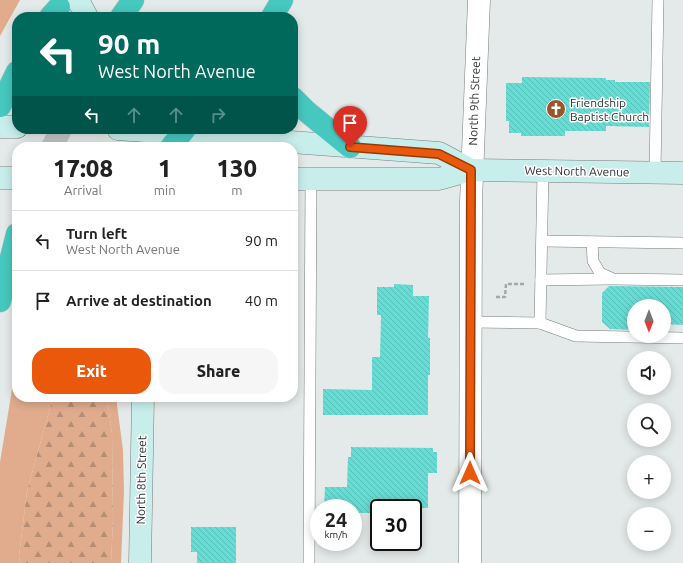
<!DOCTYPE html>
<html lang="en">
<head>
<meta charset="utf-8">
<style>
	:root { --surface:#fff; --page:#f6f6f6; --text:#222; --muted:#767676; --line:#e0e0e0; --accent:#ea580c }
	body { margin:0; font-family:Ubuntu,sans-serif; background:var(--page); color:var(--text); height:100vh; display:flex; flex-direction:column; font-size:15px; white-space:nowrap }
	* { box-sizing:border-box; margin:0 }
	p { font-size:13px; color:var(--muted) }
	.icon { flex:none; width:22px; height:22px; fill:none; stroke:currentColor; stroke-width:2; stroke-linecap:round; stroke-linejoin:round }
	.map { position:relative; flex:1; overflow:hidden }
	.drawer { position:absolute; left:12px; top:142px; width:286px; height:260px; display:flex; flex-direction:column; background:var(--surface); border-radius:16px; box-shadow:0 2px 10px #0003 }
	.drawer>* { flex:none }
	.guide { position:absolute; left:12px; top:12px; width:286px; height:122px; border-radius:16px; box-shadow:0 2px 10px #0003; background:#00695c; color:#fff; overflow:hidden }
	.needle { width:26px; rotate:180deg }
	.buttons { position:absolute; left:627px; top:299px; display:grid; gap:8px }
	.buttons a { display:grid; place-items:center; width:44px; height:44px; border-radius:50%; background:var(--surface); box-shadow:0 2px 10px #0003; font-size:20px }
	.speed { position:absolute; left:310px; top:499px; display:flex; gap:8px; font-size:20px; font-weight:700; text-align:center }
	.speed>* { display:grid; place-content:center; width:52px; height:52px; border-radius:50%; background:var(--surface); box-shadow:0 2px 10px #0003; line-height:1 }
	.speed small { font-size:10px; font-weight:400 }
	.speed .limit { border:2px solid #111; border-radius:6px; background:#fff; color:#111 }
	.pin { position:absolute; display:grid; place-items:center; width:34px; height:34px; color:#fff; margin:-41px -17px; border-radius:50% 50% 50% 0; rotate:-45deg; box-shadow:0 0 4px #0007 }
	.pin .icon { rotate:45deg }
	.me { position:absolute; width:44px; margin:-22px; rotate:0deg; stroke-linejoin:round; filter:drop-shadow(0 0 3px #0008) }
	.turn { display:flex; align-items:center; gap:14px; height:84px; padding:0 20px; font-size:18px }
	.turn .icon { width:52px; height:52px; stroke-width:2.5 }
	.turn b { display:block; font-size:28px; line-height:34px }
	.lanes { display:flex; align-items:center; height:38px; padding:0 20px; background:#0003; justify-content:center; gap:20px; direction:ltr }
	.lanes .off { opacity:.35 }
	.eta { display:flex; justify-content:space-evenly; align-items:center; height:68px; text-align:center }
	.eta b { font-size:24px; font-weight:800; line-height:28px }
	.action { display:flex; gap:8px; margin-top:auto; padding:8px 20px }
	.action a { flex:1; height:46px; border-radius:16px; background:var(--accent); color:#fff; font-size:16px; font-weight:800; line-height:46px; text-align:center }
	.action a+a { background:var(--page); color:var(--text) }
	ul { padding:0; list-style:none }
	li { display:flex; align-items:center; gap:12px; height:60px; padding:0 20px; border-top:1px solid var(--line) }
	li div { flex:1 }
	li b { display:block; font-size:15px }
	li em { font-style:normal }
	.map>svg:first-child { display:block }
	.green { fill:#e1ac8e }
	.forest { fill:url(#forest-firs) }
	.building { fill:url(#building-back-hatch) }
	.lines { fill:none; stroke-linecap:round; stroke-linejoin:round }
	.motorway-tunnel { stroke:#c0c5c5; stroke-width:22; stroke-dasharray:22 11; stroke-linecap:butt }
	.service-casing { stroke:#787d7c; stroke-width:12 }
	.minor-casing { stroke:#787d7c; stroke-width:23 }
	.secondary-casing { stroke:#787d7c; stroke-width:23 }
	.motorway-casing { stroke:#c5c6c6; stroke-width:23 }
	.path { stroke:#a4a9a8; stroke-width:2.5; stroke-dasharray:4 2; stroke-linecap:butt }
	.service { stroke:#fff; stroke-width:11 }
	.minor { stroke:#fff; stroke-width:22 }
	.secondary { stroke:#c8eeec; stroke-width:22 }
	.motorway { stroke:#46c8bf; stroke-width:22 }
	.route-casing { stroke:#983908; stroke-width:10 }
	.route { stroke:#ea580c; stroke-width:7 }
	.labels { text-anchor:middle; dominant-baseline:central; stroke-width:3; stroke-linejoin:round; paint-order:stroke }
	.street-label { font-size:12px; fill:#313333; stroke:#fff }
	.poi-label { font-size:12px; fill:#313333; stroke:#fff; text-anchor:start }
</style>
</head>
<body>
<div class="map">
<svg width="683" height="563" viewBox="0 0 683 563">
	<defs>
		<pattern id="forest-firs" width="22" height="20" patternUnits="userSpaceOnUse"><rect width="22" height="20" fill="#e1ac8e"/><path d="M5 1l3.5 6h-7zM16 11l3.5 6h-7z" fill="#b78d75"/></pattern>
		<pattern id="building-back-hatch" width="6" height="6" patternUnits="userSpaceOnUse"><rect width="6" height="6" fill="#66ddd4"/><path d="M-1 5l2 2M0 0l6 6M5-1l2 2" fill="none" stroke="#59beb6"/></pattern>
	</defs>
	<rect width="100%" height="100%" fill="#e4eae9"/>
	<g class="green">
		<polygon points="0,0 20,0 0,36"/>
		<polygon points="17,359 17,397 53,397 27,491 19,557 20,563 0,563 0,462"/>
		<polygon points="107,397 116,397 123,450 124,492 121,563 111,563 113,519 112,434"/>
	</g>
	<polygon class="forest" points="53,397 107,397 112,434 113,519 111,563 20,563 19,557 27,491"/>
	<g class="building">
		<polygon points="522,77 606,78 606,80 615,80 615,82 650,82 649,127 606,126 606,131 565,131 565,136 521,136 521,133 509,133 509,121 506,121 506,83 522,83"/>
		<polygon points="394,284 413,285 413,296 429,296 428,338 430,338 430,375 428,375 428,415 323,415 323,389 372,390 372,357 380,357 381,315 377,315 377,287 394,287"/>
		<polygon points="609,286 683,287 683,325 664,324 664,306 634,306 634,330 610,329 602,322 602,293"/>
		<polygon points="351,447 433,448 433,452 437,452 437,473 428,473 428,508 379,508 379,513 353,513 353,508 324,508 325,487 347,487 348,457 351,457"/>
		<polygon points="191,527 236,527 236,563 197,563 197,552 191,552"/>
	</g>
	<g class="lines">
		<polyline class="motorway-tunnel" points="52,147 61,129"/>
		<defs>
			<g id="service">
				<polyline points="655,172 658,0"/>
				<polyline points="542,241 683,243"/>
				<polyline points="592,242 593,261 600,273 613,279 683,280"/>
				<polyline points="541,280 611,279"/>
				<polyline points="470,322 540,323 543,171"/>
				<polyline points="540,323 576,336 683,338"/>
				<polyline points="309,563 311,179"/>
			</g>
			<polyline id="minor" points="470,563 471,202 479,0"/>
			<g id="secondary">
				<polyline points="78,0 87,17"/>
				<polyline points="0,127 17,127"/>
				<polyline points="118,129 439,153 471,170"/>
				<polyline points="0,178 17,178"/>
				<polyline points="293,179 439,179 471,170 683,173"/>
				<polyline points="140,563 143,397"/>
			</g>
			<g id="motorway">
				<polyline points="50,17 59,7"/>
				<polyline points="121,17 133,0"/>
				<polyline points="272,17 282,0"/>
				<polyline points="293,98 306,111 350,147"/>
				<polyline points="0,106 17,72"/>
				<polyline points="171,147 185,129"/>
				<polyline points="0,301 17,234"/>
			</g>
		</defs>
		<use href="#service" class="service-casing"/>
		<use href="#minor" class="minor-casing"/>
		<use href="#secondary" class="secondary-casing"/>
		<use href="#motorway" class="motorway-casing"/>
		<polyline class="path" points="496,297 505,297 506,284 525,284"/>
		<use href="#service" class="service"/>
		<use href="#minor" class="minor"/>
		<use href="#secondary" class="secondary"/>
		<use href="#motorway" class="motorway"/>
	</g>
	<g class="lines">
		<defs>
			<polyline id="route" points="350,147 439,154 471,170 470,473"/>
		</defs>
		<use href="#route" class="route-casing"/>
		<use href="#route" class="route"/>
	</g>
	<defs>
		<symbol id="church-disc" viewBox="-11 -11 22 22"><circle r="9.5" fill="#9a5529" stroke="#fff"/><path d="M-1.2-6h2.4v3.5h3.3v2.4h-3.3V6h-2.4V-.1h-3.3v-2.4h3.3Z" fill="#fff"/></symbol>
	</defs>
	<g fill-rule="evenodd">
		<use href="#church-disc" x="545" y="98" width="22" height="22"/>
	</g>
	<g class="labels">
		<g class="street-label">
			<text transform="translate(474 101) rotate(-88)">North 9th Street</text>
			<text transform="translate(577 171) rotate(1)">West North Avenue</text>
			<text transform="translate(141 480) rotate(-89)">North 8th Street</text>
		</g>
		<g class="poi-label">
			<text x="570" y="102">Friendship<tspan x="570" dy="14">Baptist Church</tspan></text>
		</g>
	</g>
</svg>
<div class="buttons">
<a><svg class="needle" viewBox="-14 -14 28 28"><path d="M0-13l5 13h-10z" fill="#e53935"/><path d="M0 13l5-13h-10z" fill="#767676"/></svg></a>
<a><svg class="icon" aria-label="sound" viewBox="0 0 24 24"><path d="M4 9h4l5-4v14l-5-4H4zM17 9q2 3 0 6"/></svg></a>
<a><svg class="icon" aria-label="search" viewBox="0 0 24 24"><circle cx="10" cy="10" r="6"/><path d="M15 15l6 6"/></svg></a>
<a>+</a>
<a>−</a>
</div>
<div class="speed"><div>24<small>km/h</small></div><div class="limit">30</div></div>
<div class="pin" style="left:350px;top:147px;background:#d93025"><svg class="icon" aria-label="arrive" viewBox="0 0 24 24"><path d="M6 21V4h12l-3 4 3 4H6"/></svg></div>
<svg class="me" style="left:470px;top:473px" viewBox="-20 -20 40 40"><path d="M0-17L14 15 0 8-14 15z" fill="#ea580c" stroke="#fff" stroke-width="4"/></svg>
<div class="guide">
<div class="turn"><svg class="icon" aria-label="left" viewBox="0 0 24 24"><path d="M17 20v-9H6M10 6l-5 5 5 5"/></svg><div><b>90 m</b>West North Avenue</div></div>
<div class="lanes"><svg class="icon" aria-label="left" viewBox="0 0 24 24"><path d="M17 20v-9H6M10 6l-5 5 5 5"/></svg><svg class="icon off" aria-label="ahead" viewBox="0 0 24 24"><path d="M12 20V5M6 11l6-6 6 6"/></svg><svg class="icon off" aria-label="ahead" viewBox="0 0 24 24"><path d="M12 20V5M6 11l6-6 6 6"/></svg><svg class="icon off" aria-label="right" viewBox="0 0 24 24"><path d="M7 20v-9h11M14 6l5 5-5 5"/></svg></div>
</div>
<section class="drawer">
<div class="eta">
<div><b>17:08</b><p>Arrival</p></div>
<div><b>1</b><p>min</p></div>
<div><b>130</b><p>m</p></div>
</div>
<ul>
<li><svg class="icon" aria-label="left" viewBox="0 0 24 24"><path d="M17 20v-9H6M10 6l-5 5 5 5"/></svg><div><b>Turn left</b><p>West North Avenue</p></div><em>90 m</em></li>
<li><svg class="icon" aria-label="arrive" viewBox="0 0 24 24"><path d="M6 21V4h12l-3 4 3 4H6"/></svg><div><b>Arrive at destination</b></div><em>40 m</em></li>
</ul>
<div class="action"><a>Exit</a><a>Share</a></div>
</section>
</div>
</body>
</html>
